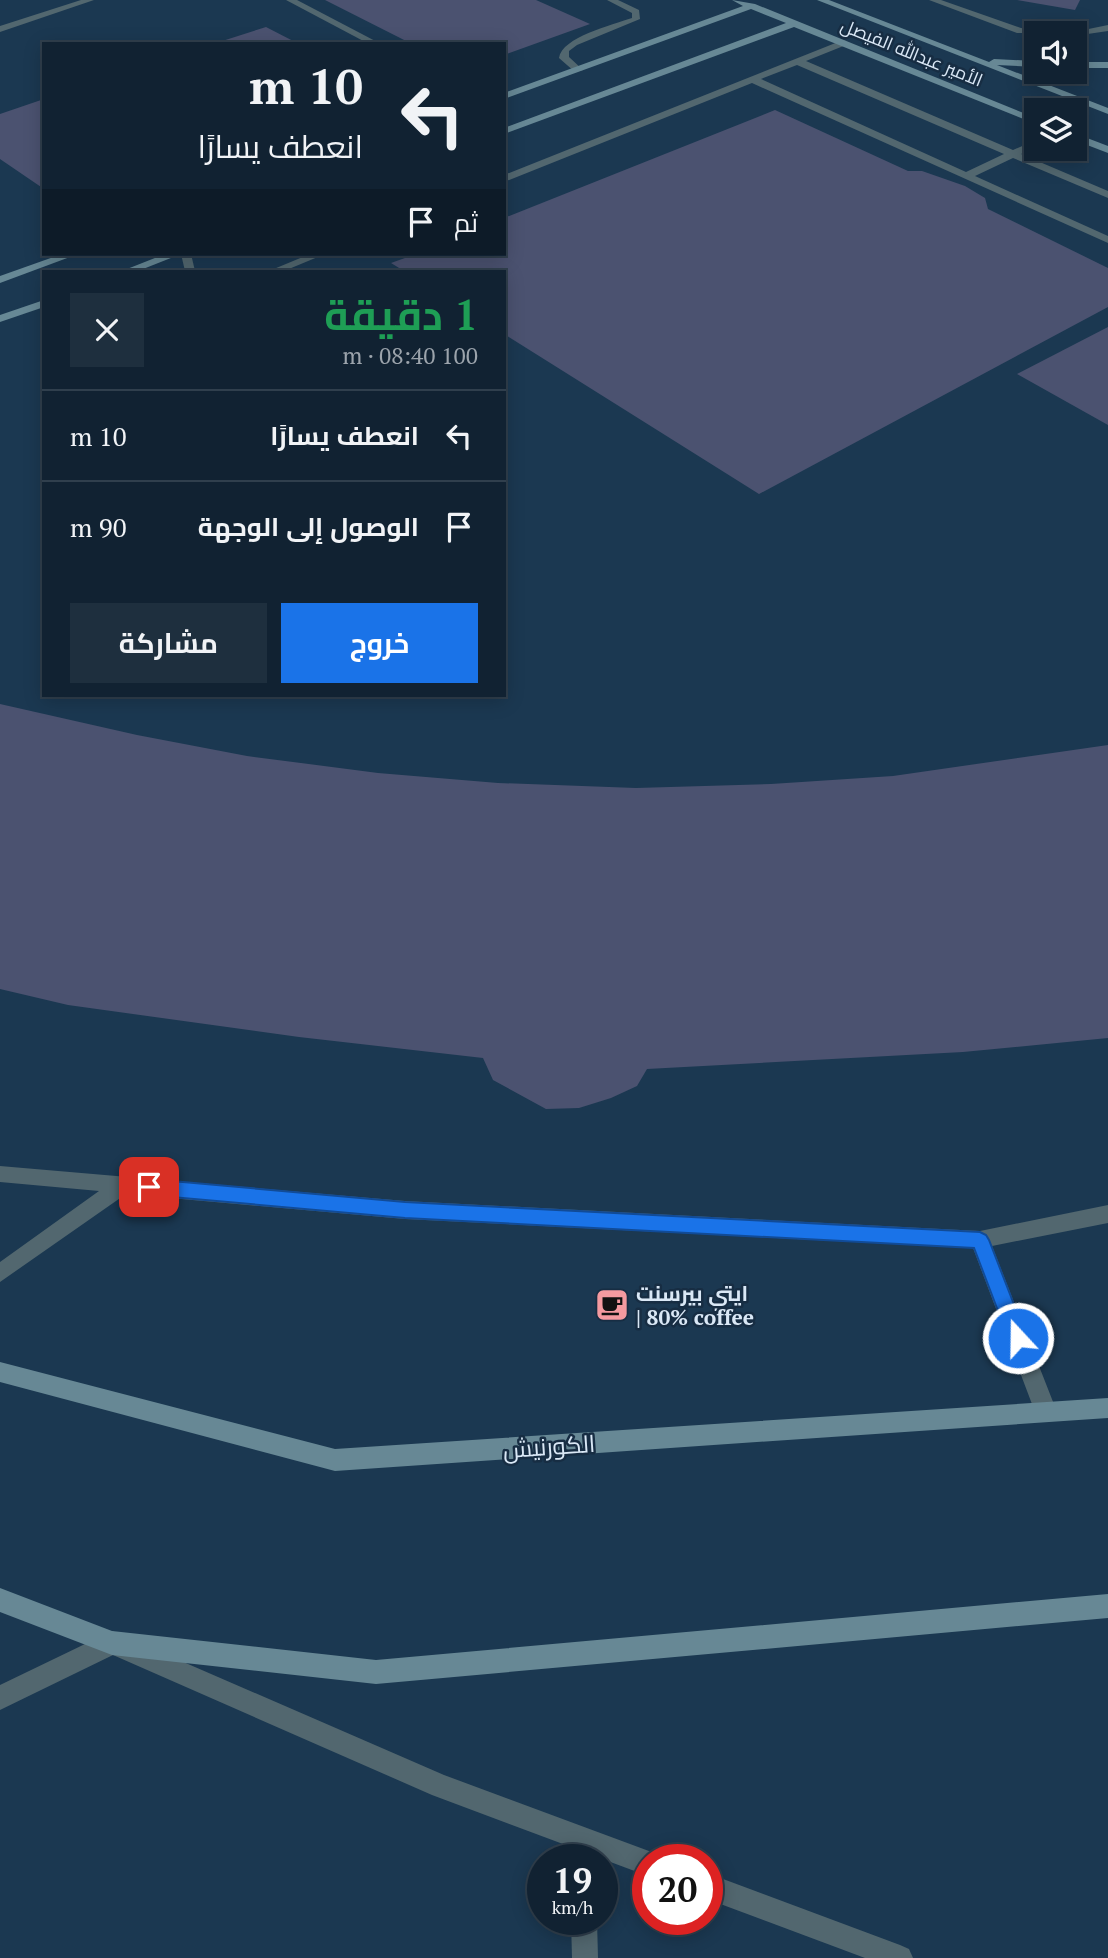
<!DOCTYPE html>
<html lang="ar">
<head>
<meta charset="utf-8">
<style>
	:root { --surface:#112232; --page:#1e2f3e; --text:#f1f3f6; --muted:#9ca4ac; --line:#303f4d; --accent:#1a73e8 }
	body { margin:0; font-family:"PT Serif",Cairo,serif; background:var(--page); color:var(--text); direction:rtl; height:100vh; display:flex; flex-direction:column; font-size:26px; white-space:nowrap }
	* { box-sizing:border-box; margin:0 }
	p { font-size:23px; color:var(--muted) }
	.icon { flex:none; width:38px; height:38px; fill:none; stroke:currentColor; stroke-width:2; stroke-linecap:round; stroke-linejoin:round }
	.map { position:relative; flex:1; overflow:hidden; direction:ltr }
	.side { position:absolute; left:42px; top:270px; width:464px; height:427px; display:flex; flex-direction:column; background:var(--surface); border-radius:0px; box-shadow:0 4px 18px #0003,0 0 0 2px var(--line); direction:rtl }
	.side>* { flex:none }
	.guide { position:absolute; left:42px; top:42px; width:464px; height:214px; border-radius:0px; box-shadow:0 4px 18px #0003,0 0 0 2px var(--line); direction:rtl; background:#112232; color:var(--text); overflow:hidden }
	.buttons { position:absolute; left:1024px; top:21px; display:grid; gap:14px }
	.buttons a { display:grid; place-items:center; width:63px; height:63px; border-radius:0px; background:var(--surface); box-shadow:0 4px 18px #0003,0 0 0 2px var(--line); font-size:35px }
	.speed { position:absolute; left:527px; top:1844px; display:flex; gap:14px; font-size:35px; font-weight:700; text-align:center }
	.speed>* { display:grid; place-content:center; width:91px; height:91px; border-radius:50%; background:var(--surface); box-shadow:0 4px 18px #0003,0 0 0 2px var(--line); line-height:1 }
	.speed small { font-size:18px; font-weight:400 }
	.speed .limit { border:10px solid #d22; background:#fff; color:#111 }
	.pin { position:absolute; display:grid; place-items:center; width:60px; height:60px; color:#fff; margin:-30px; border-radius:14px; box-shadow:0 4px 10px #0006 }
	.me { position:absolute; width:77px; margin:-38px; rotate:339deg; stroke-linejoin:round; filter:drop-shadow(0 0 5px #0008) }
	.turn { display:flex; align-items:center; gap:24px; height:147px; padding:0 28px; font-size:32px }
	.turn .icon { width:91px; height:91px; stroke-width:2.5 }
	.turn b { display:block; font-size:49px; line-height:60px }
	.then { display:flex; align-items:center; height:66px; padding:0 28px; background:#0003; gap:14px; font-size:26px }
	.round { display:grid; place-items:center; flex:none; width:74px; height:74px; border-radius:0px; background:var(--page) }
	.headline { display:flex; align-items:center; justify-content:space-between; height:119px; padding:0 28px }
	h1 { font-size:42px; font-weight:700; line-height:52px; color:#1e9e55 }
	.primary-button { display:flex; gap:14px; margin-top:auto; padding:14px 28px }
	.primary-button a { flex:1; height:80px; border-radius:0px; background:var(--accent); color:#fff; font-size:28px; font-weight:700; line-height:80px; text-align:center }
	.primary-button a+a { background:var(--page); color:var(--text) }
	ul { padding:0; list-style:none }
	li { display:flex; align-items:center; gap:21px; height:91px; padding:0 28px; border-top:2px solid var(--line) }
	li div { flex:1 }
	li b { display:block; font-size:26px }
	li em { font-style:normal }
	.map>svg:first-child { display:block }
	.built { fill:#1b3851; fill-rule:evenodd }
	.building { fill:#4b5270 }
	.lines { fill:none; stroke-linecap:round; stroke-linejoin:round }
	.lane { fill:#52676f; fill-rule:evenodd }
	.street { fill:#52676f; fill-rule:evenodd }
	.secondary { fill:#678895; fill-rule:evenodd }
	.route { fill:#1a73e8; stroke:#114b97; stroke-width:2 }
	.labels { text-anchor:middle; dominant-baseline:central; stroke-width:5; stroke-linejoin:round; paint-order:stroke }
	.far-street-label { font-size:18px; fill:#dae8f6; stroke:#172d43 }
	.poi-label { font-size:21px; font-weight:bold; fill:#dae8f6; stroke:#172d43; text-anchor:start }
	.near-street-label { font-size:24px; fill:#dae8f6; stroke:#172d43 }
</style>
</head>
<body>
<div class="map">
<svg width="1108" height="1958" viewBox="0 0 1108 1958">
	<rect width="100%" height="100%" fill="#172d43"/>
	<path class="built" d="M0,0H1108V1958H0ZM1036,33H1074V72H1036ZM44,44H504V254H44ZM1036,110H1074V149H1036ZM44,271H504V695H44ZM542,1860H602V1920H542ZM648,1860H707V1920H648Z"/>
	<g class="building">
		<polygon points="325,0 536,0 590,24 504,55 504,44 412,44"/>
		<polygon points="1017,0 1080,0 1075,10"/>
		<polygon points="266,27 299,44 216,44 216,43"/>
		<polygon points="44,99 44,189 0,159 0,114"/>
		<polygon points="775,110 908,171 922,171 965,186 985,198 988,209 1108,268 1108,307 759,494 504,334 504,271 404,271 391,263 416,254 504,254 504,218"/>
		<polygon points="1108,327 1108,425 1017,374"/>
		<polygon points="0,704 137,735 247,756 378,773 498,783 636,788 771,784 893,776 1108,745 1108,1038 963,1052 647,1069 637,1086 611,1098 579,1108 546,1109 493,1080 483,1058 299,1037 68,1005 0,989"/>
	</g>
	<g class="lines">
		<g class="lane">
			<polygon points="81,0 94,0 0,32 0,26"/>
			<polygon points="286,0 297,0 381,44 369,44"/>
			<path d="M607,0H618L639,10L640,19L577,45L569,51V57L583,70L575,72L559,58C562,37 612,25 632,18V13Z"/>
			<polygon points="929,0 941,0 1021,28 1050,33 1017,33"/>
			<polygon points="1108,25 1108,31 1074,36 1074,33 1069,33"/>
			<path d="M843,40L846,41V45L806,61L1013,150L1036,140V147L1021,154L1108,191V198L1013,158L975,176L1108,236V243L752,83L504,182V175ZM797,65L1004,154L966,172L761,79Z"/>
			<polygon points="181,254 191,254 195,271 185,271"/>
			<polygon points="310,254 325,254 284,271 269,271"/>
			<polygon points="0,1166 405,1201 980,1231 1108,1205 1108,1223 992,1246 1057,1412 1054,1419 1046,1422 1038,1419 1035,1412 973,1248 405,1219 126,1194 0,1282 0,1262 99,1191 0,1182"/>
		</g>
		<g class="street">
			<polygon points="112,1631 444,1775 657,1854 660,1860 648,1860 648,1876 597,1857 597,1860 571,1860 571,1847 432,1795 113,1655 0,1710 0,1685"/>
			<polygon points="707,1873 900,1945 909,1949 913,1958 865,1958 707,1899"/>
			<polygon points="571,1920 597,1920 598,1958 572,1958"/>
		</g>
		<g class="secondary">
			<polygon points="732,0 755,4 1036,118 1036,124 794,27 504,134 504,128 786,23 751,9 504,99 504,93 743,6"/>
			<polygon points="817,0 829,0 989,62 994,59 1036,61 1036,67 997,65 1108,108 1108,114"/>
			<rect x="1074" y="62" width="34" height="6"/>
			<polygon points="1074,133 1108,146 1108,153 1074,140"/>
			<polygon points="62,254 78,254 0,283 0,276"/>
			<polygon points="165,254 181,254 138,271 122,271"/>
			<polygon points="44,300 44,307 0,322 0,315"/>
			<polygon points="0,1362 335,1449 1108,1398 1108,1418 335,1471 0,1382"/>
			<polygon points="0,1588 112,1631 376,1660 1108,1594 1108,1618 376,1684 112,1655 0,1612"/>
		</g>
	</g>
	<polygon class="route" points="149,1179 405,1202 980,1232 986,1235 989,1240 1027,1338 1024,1345 1018,1347 1011,1345 974,1248 405,1218 149,1195 143,1192 140,1187 143,1181"/>
	<defs>
		<symbol id="cafe-square" viewBox="-11 -11 22 22"><rect x="-9" y="-9" width="18" height="18" rx="4" fill="#f49aa0" stroke="#172d43"/><path d="M-5.5-4.5H6V0H3Q3 3.5 0 3.5H-2.5Q-5.5 3.5-5.5 0ZM3-3.2v2h1.7v-2ZM-6 4.5H4V6H-6Z" fill="#111"/></symbol>
	</defs>
	<g fill-rule="evenodd">
		<use href="#cafe-square" x="593" y="1286" width="38" height="38"/>
	</g>
	<g class="labels">
		<g class="far-street-label">
			<text transform="translate(912 52) rotate(22)">الأمير عبدالله الفيصل</text>
		</g>
		<g class="poi-label">
			<text x="636" y="1293">ايتي بيرسنت<tspan x="636" dy="24">| 80% coffee</tspan></text>
		</g>
		<g class="near-street-label">
			<text transform="translate(549 1446) rotate(-4)">الكورنيش</text>
		</g>
	</g>
</svg>
<div class="buttons">
<a><svg class="icon" aria-label="sound" viewBox="0 0 24 24"><path d="M4 9h4l5-4v14l-5-4H4zM17 9q2 3 0 6"/></svg></a>
<a><svg class="icon" aria-label="layers" viewBox="0 0 24 24"><path d="M12 4l9 5-9 5-9-5zM3 14l9 5 9-5"/></svg></a>
</div>
<div class="speed"><div>19<small>km/h</small></div><div class="limit">20</div></div>
<div class="pin" style="left:149px;top:1187px;background:#d93025"><svg class="icon" aria-label="arrive" viewBox="0 0 24 24"><path d="M6 21V4h12l-3 4 3 4H6"/></svg></div>
<svg class="me" style="left:1018px;top:1338px" viewBox="-20 -20 40 40"><circle r="17" fill="#1a73e8" stroke="#fff" stroke-width="3"/><path d="M0-11L8 9 0 5-8 9z" fill="#fff"/></svg>
<div class="guide">
<div class="turn"><svg class="icon" aria-label="left" viewBox="0 0 24 24"><path d="M17 20v-9H6M10 6l-5 5 5 5"/></svg><div><b>10 m</b>انعطف يسارًا</div></div>
<div class="then">ثم<svg class="icon" aria-label="arrive" viewBox="0 0 24 24"><path d="M6 21V4h12l-3 4 3 4H6"/></svg></div>
</div>
<section class="side">
<div class="headline"><div><h1>1 دقيقة</h1><p>100 m · 08:40</p></div><a class="round"><svg class="icon" aria-label="close" viewBox="0 0 24 24"><path d="M6 6l12 12M18 6L6 18"/></svg></a></div>
<ul>
<li><svg class="icon" aria-label="left" viewBox="0 0 24 24"><path d="M17 20v-9H6M10 6l-5 5 5 5"/></svg><div><b>انعطف يسارًا</b></div><em>10 m</em></li>
<li><svg class="icon" aria-label="arrive" viewBox="0 0 24 24"><path d="M6 21V4h12l-3 4 3 4H6"/></svg><div><b>الوصول إلى الوجهة</b></div><em>90 m</em></li>
</ul>
<div class="primary-button"><a>خروج</a><a>مشاركة</a></div>
</section>
</div>
</body>
</html>
